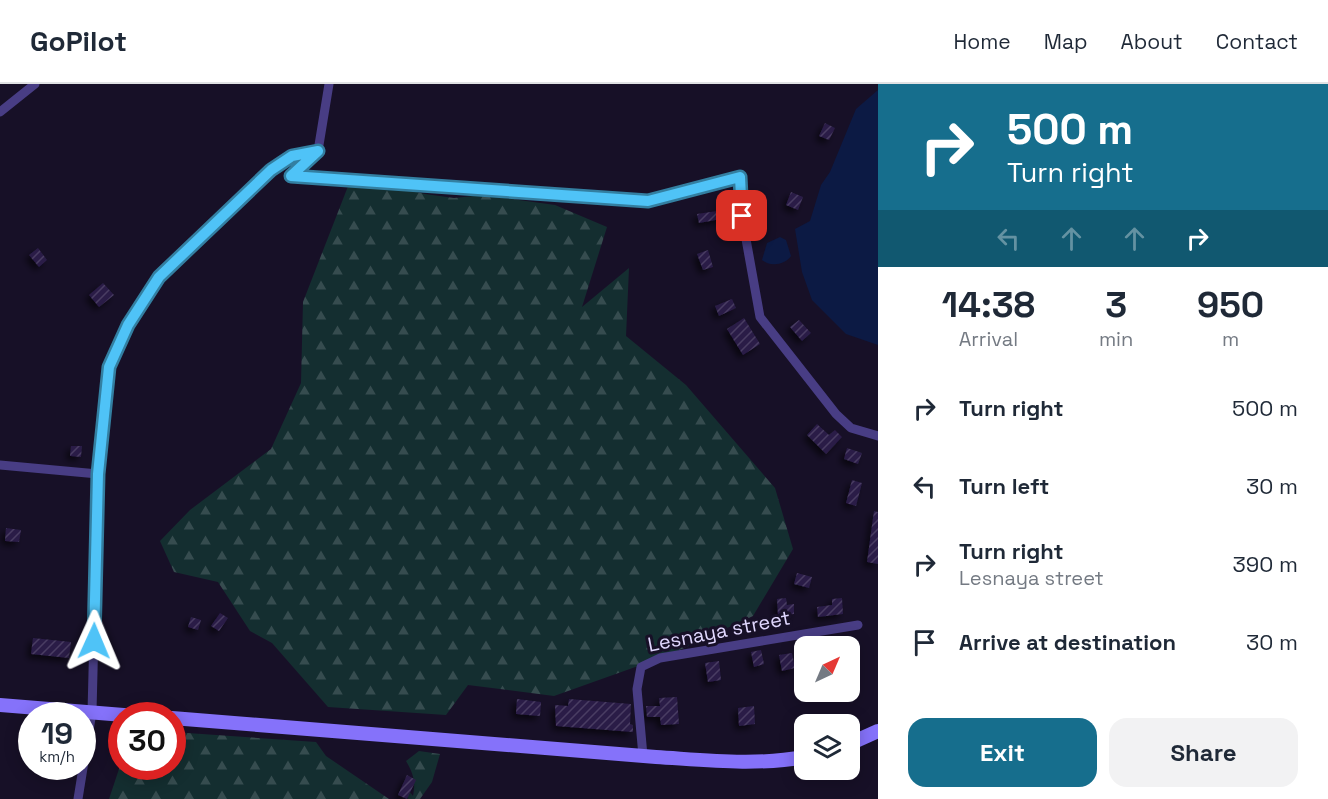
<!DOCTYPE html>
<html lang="en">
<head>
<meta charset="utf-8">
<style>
	:root { --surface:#fff; --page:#f2f2f3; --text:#1f2937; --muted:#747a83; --line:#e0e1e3; --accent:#166e8d }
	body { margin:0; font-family:"Space Grotesk",sans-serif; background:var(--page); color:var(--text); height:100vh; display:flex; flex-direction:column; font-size:22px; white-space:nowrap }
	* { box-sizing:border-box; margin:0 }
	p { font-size:20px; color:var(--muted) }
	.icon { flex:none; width:33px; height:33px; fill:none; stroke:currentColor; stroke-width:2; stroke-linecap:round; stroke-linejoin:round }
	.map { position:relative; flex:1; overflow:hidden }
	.drawer { display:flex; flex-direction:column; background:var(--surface); width:450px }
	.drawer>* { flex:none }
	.banner { background:#166e8d; color:#fff; overflow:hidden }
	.needle { width:39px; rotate:44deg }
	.tools { position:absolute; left:794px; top:552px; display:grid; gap:12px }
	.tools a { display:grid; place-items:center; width:66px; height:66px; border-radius:12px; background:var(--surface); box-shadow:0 3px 15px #0003; font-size:30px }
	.speed { position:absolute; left:18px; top:618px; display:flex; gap:12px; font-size:30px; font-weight:700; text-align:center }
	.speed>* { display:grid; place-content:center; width:78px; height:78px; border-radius:50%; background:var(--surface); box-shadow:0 3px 15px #0003; line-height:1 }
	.speed small { font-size:15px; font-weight:400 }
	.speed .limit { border:9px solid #d22; background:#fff; color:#111 }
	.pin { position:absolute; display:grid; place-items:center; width:51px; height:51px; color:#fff; margin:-26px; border-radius:12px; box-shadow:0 3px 9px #0006 }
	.me { position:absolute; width:66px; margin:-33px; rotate:1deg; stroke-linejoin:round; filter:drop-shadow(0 0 4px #0008) }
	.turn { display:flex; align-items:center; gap:21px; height:126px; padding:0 30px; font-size:27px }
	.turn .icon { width:78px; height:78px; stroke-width:2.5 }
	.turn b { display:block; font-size:42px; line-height:51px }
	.lanes { display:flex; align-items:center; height:57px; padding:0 30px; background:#0003; justify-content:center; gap:30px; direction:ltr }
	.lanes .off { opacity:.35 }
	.eta { display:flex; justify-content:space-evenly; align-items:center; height:102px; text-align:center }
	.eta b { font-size:36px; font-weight:700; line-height:42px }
	.primary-button { display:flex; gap:12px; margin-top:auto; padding:12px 30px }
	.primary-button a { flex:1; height:69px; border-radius:18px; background:var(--accent); color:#fff; font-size:24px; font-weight:700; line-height:69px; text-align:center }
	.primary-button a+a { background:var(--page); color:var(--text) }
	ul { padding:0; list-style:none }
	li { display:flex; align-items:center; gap:18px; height:78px; padding:0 30px }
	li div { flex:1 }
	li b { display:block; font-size:22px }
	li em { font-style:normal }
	header { display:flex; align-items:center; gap:36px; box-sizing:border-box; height:84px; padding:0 30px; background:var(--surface); border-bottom:2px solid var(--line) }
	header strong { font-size:28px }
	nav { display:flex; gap:33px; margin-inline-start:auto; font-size:21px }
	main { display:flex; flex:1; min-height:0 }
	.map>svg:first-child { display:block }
	.forest { fill:url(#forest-firs) }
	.water { fill:#0c1a44 }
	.building { fill:url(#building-hatch); filter:url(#shadow) }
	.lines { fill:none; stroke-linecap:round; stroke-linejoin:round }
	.street { stroke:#483d84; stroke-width:9 }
	.secondary { stroke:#8572fa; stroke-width:14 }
	.route-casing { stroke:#337fa1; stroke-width:15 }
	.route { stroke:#4fc3f7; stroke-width:10 }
	.labels { text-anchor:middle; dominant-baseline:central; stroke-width:6; stroke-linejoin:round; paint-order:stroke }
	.street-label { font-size:20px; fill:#e0d7fe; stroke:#171027 }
</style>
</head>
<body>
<header>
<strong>GoPilot</strong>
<nav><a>Home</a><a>Map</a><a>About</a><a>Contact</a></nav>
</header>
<main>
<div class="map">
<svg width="878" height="715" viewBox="0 0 878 715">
	<defs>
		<pattern id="forest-firs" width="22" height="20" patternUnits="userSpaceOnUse" patternTransform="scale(1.5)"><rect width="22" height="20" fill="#142e30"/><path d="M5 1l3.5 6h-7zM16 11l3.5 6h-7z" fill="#364c4f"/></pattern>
		<pattern id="building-hatch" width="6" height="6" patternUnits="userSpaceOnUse" patternTransform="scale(1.5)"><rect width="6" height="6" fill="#2a1d47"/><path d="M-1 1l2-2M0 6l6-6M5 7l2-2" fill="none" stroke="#493d63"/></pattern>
		<filter id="shadow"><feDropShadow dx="-4" dy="4" stdDeviation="3" flood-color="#0009"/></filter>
	</defs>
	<rect width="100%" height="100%" fill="#171027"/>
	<g class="forest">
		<polygon points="352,92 425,110 454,114 483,111 555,121 607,143 582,223 629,184 626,252 686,301 775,404 793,465 753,532 669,571 554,612 468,601 446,631 328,623 272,559 250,547 218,498 174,488 160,457 190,426 271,365 301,299 303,218"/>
		<polygon points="173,648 316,658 326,672 389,715 109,715 121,679 122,682 172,682"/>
		<path d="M419,667L440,670L432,698L420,715H408L406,703L413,712C416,697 413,689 406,677Z"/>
	</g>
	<g class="water">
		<polygon points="878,6 878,261 846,250 812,216 802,188 795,145 810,137 821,101 830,88 856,25"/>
		<path d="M780,153L786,156L791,172C785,181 770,183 762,176L767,159Z"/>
	</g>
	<g class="building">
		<polygon points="825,39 835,44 829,56 819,52"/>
		<polygon points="791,108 803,113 798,126 786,121"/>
		<polygon points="731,125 732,133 699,139 697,130"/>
		<polygon points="38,164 47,176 39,183 29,171"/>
		<polygon points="708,166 713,183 703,186 697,170"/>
		<polygon points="103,199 114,211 99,223 89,211"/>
		<polygon points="732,215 736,224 719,232 715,222"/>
		<polygon points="744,234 760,260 743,271 727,245"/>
		<polygon points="799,236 811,249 802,257 790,243"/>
		<polygon points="817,340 829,351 835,346 842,353 826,370 807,351"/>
		<polygon points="71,362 82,362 81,373 70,372"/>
		<polygon points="847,364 862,369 858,380 844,375"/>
		<polygon points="852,396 862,399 856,422 846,419"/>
		<polygon points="874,427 878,428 878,480 867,478"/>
		<polygon points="6,444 21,446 19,458 5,457"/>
		<polygon points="797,489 812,493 809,504 794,500"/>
		<polygon points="786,514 787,521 794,520 794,530 778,531 777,515"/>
		<polygon points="842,514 843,530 818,533 817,523 832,521 832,515"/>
		<polygon points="220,529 228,534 219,547 211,542"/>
		<polygon points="191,533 201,536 198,546 188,543"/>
		<polygon points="33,554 71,558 69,574 31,570"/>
		<polygon points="761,566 764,580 754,583 751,568"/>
		<polygon points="792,569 795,584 782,587 779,571"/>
		<polygon points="719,577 721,596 708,598 705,579"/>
		<polygon points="677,613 679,640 661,641 660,633 647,633 646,622 660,622 659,614"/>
		<polygon points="517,615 541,618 540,632 516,630"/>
		<polygon points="569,615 631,620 630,640 633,641 633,648 556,642 555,621 568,622"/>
		<polygon points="754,622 755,640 739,642 738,624"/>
		<polygon points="407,691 416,696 407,715 398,711"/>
	</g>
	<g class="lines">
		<g class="street">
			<polyline points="329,0 318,67 291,92 648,117 740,93 744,144 760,233 836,330 851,344 878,352"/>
			<polyline points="0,28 35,0"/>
			<polyline points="0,381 98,390"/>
			<polyline points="643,672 637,605 641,583 660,574 858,541"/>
			<polyline points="78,715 92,628 98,390 109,283 128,241 159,193 271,86 292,72 316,68"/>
		</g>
		<g class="secondary">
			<polyline points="0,621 136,632"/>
			<path d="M172,634L656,673C705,676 755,682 804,673"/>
			<polyline points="849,660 878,647"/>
		</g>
	</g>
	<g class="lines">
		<defs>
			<polyline id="route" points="94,557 98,390 109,283 128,241 159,193 271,86 292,72 318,67 291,92 648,117 740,93 742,132"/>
		</defs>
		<use href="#route" class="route-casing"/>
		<use href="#route" class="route"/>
	</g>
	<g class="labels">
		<g class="street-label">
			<text transform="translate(719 547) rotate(-11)">Lesnaya street</text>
		</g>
	</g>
</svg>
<div class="tools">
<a><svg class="needle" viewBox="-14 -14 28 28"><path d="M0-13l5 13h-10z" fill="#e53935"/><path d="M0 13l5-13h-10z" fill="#747a83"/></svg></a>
<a><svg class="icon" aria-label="layers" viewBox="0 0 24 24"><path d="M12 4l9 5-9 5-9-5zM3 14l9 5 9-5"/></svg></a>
</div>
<div class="speed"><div>19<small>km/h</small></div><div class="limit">30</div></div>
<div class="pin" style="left:742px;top:132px;background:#d93025"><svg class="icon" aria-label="arrive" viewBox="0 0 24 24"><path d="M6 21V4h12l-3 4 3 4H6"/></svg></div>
<svg class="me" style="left:94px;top:557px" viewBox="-20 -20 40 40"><path d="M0-17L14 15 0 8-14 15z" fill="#4fc3f7" stroke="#fff" stroke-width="4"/></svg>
</div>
<section class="drawer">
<div class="banner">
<div class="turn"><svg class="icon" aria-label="right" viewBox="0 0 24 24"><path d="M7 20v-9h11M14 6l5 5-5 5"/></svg><div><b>500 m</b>Turn right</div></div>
<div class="lanes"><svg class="icon off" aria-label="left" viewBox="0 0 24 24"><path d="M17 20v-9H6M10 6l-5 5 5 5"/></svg><svg class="icon off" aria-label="ahead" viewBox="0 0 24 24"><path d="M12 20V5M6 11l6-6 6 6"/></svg><svg class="icon off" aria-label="ahead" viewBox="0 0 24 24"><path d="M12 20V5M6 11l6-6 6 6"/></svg><svg class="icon" aria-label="right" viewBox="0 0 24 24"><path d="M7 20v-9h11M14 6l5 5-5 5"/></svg></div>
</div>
<div class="eta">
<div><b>14:38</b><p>Arrival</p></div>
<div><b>3</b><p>min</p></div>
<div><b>950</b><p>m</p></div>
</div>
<ul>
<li><svg class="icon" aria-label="right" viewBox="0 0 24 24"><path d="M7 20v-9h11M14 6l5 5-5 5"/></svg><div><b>Turn right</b></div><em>500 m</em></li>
<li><svg class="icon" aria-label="left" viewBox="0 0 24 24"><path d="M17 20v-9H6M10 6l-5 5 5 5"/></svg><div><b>Turn left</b></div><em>30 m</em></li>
<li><svg class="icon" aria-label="right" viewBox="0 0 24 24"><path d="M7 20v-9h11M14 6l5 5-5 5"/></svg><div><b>Turn right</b><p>Lesnaya street</p></div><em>390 m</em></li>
<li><svg class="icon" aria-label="arrive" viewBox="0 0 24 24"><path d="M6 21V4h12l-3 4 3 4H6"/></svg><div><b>Arrive at destination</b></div><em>30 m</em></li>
</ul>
<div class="primary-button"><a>Exit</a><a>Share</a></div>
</section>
</main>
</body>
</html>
